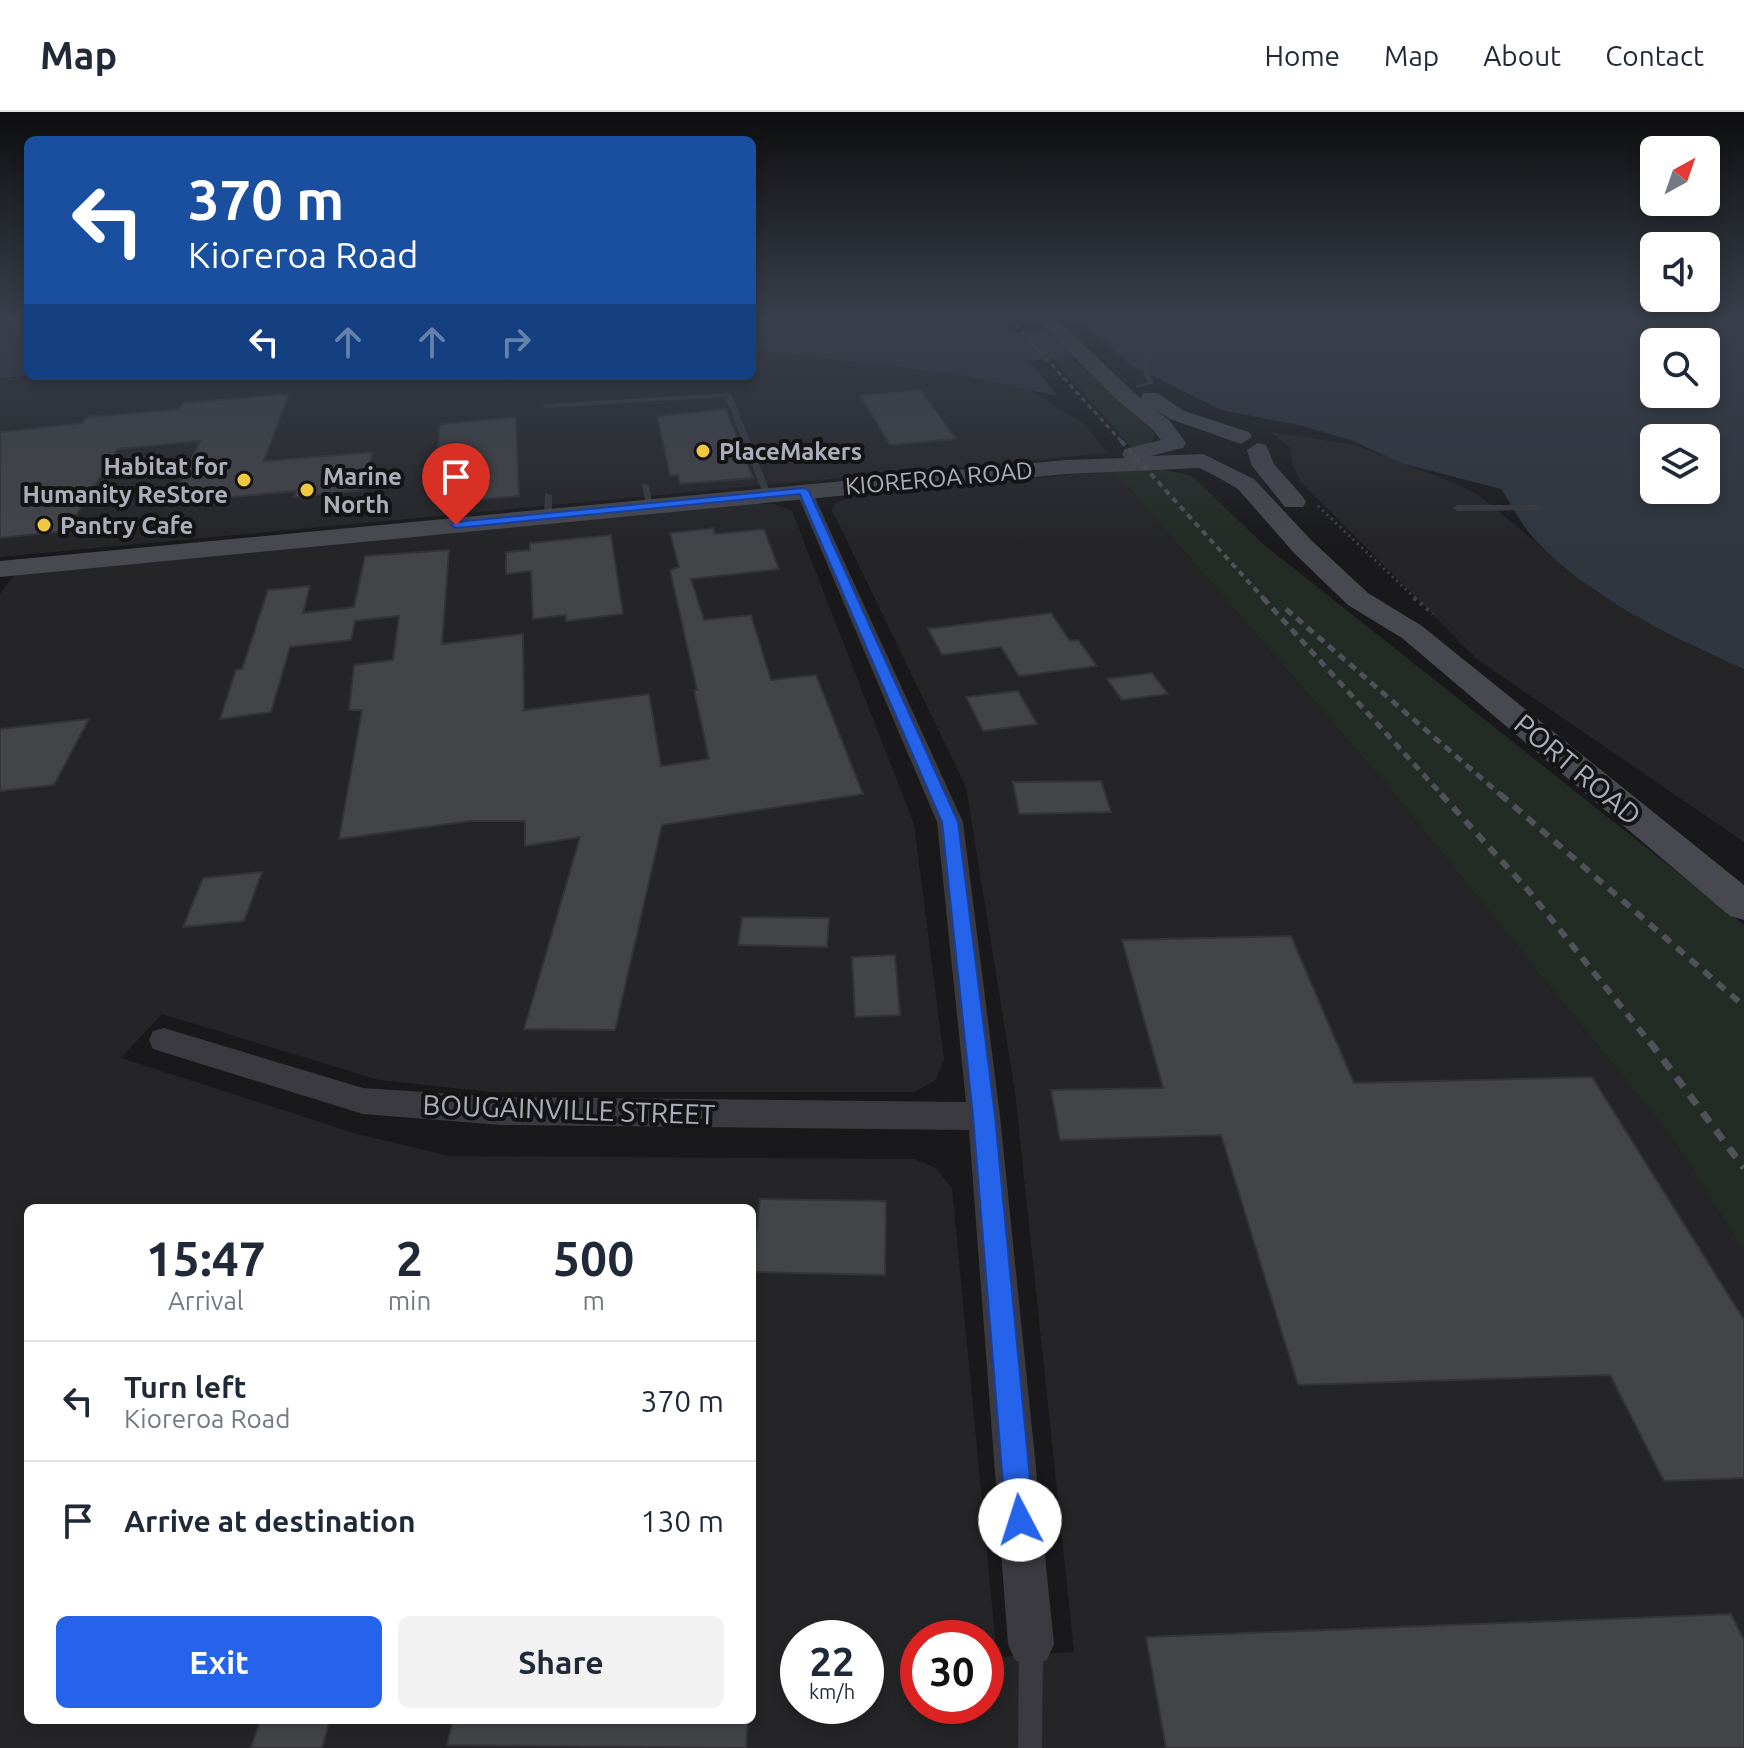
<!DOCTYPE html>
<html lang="en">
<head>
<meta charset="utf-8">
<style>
	:root { --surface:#fff; --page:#f2f2f3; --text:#1f2937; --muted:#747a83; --line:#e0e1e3; --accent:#2563eb }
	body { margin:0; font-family:Ubuntu,sans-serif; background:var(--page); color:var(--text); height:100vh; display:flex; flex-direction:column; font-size:30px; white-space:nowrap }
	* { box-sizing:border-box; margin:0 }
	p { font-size:26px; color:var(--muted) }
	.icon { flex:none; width:44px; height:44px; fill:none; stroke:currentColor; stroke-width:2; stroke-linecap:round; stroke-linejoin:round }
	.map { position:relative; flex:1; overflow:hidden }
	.sheet { position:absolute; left:24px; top:1092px; width:732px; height:520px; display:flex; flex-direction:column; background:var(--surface); border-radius:12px; box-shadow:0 4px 12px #0003 }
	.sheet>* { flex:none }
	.banner { position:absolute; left:24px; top:24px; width:732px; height:244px; border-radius:12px; box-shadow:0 4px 12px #0003; background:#1a4fa0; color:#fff; overflow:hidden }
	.needle { width:52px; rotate:40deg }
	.tools { position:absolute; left:1640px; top:24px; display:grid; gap:16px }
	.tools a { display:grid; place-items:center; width:80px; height:80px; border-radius:12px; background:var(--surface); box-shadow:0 4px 12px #0003; font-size:40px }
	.speed { position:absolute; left:780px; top:1508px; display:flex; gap:16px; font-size:40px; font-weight:700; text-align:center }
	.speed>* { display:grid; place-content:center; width:104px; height:104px; border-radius:50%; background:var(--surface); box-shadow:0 4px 12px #0003; line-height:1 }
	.speed small { font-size:20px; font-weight:400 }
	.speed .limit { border:12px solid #d22; background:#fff; color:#111 }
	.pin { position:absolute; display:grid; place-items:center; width:68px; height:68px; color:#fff; margin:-82px -34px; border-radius:50% 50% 50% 0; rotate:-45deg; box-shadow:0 0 8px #0007 }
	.pin .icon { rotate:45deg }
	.me { position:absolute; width:88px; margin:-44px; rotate:355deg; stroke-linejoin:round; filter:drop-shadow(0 0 6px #0008) }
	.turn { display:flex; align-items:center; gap:28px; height:168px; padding:0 32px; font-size:36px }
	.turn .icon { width:104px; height:104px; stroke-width:2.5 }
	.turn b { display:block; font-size:56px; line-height:68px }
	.lanes { display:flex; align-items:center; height:76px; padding:0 32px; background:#0003; justify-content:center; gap:40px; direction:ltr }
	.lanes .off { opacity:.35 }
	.eta { display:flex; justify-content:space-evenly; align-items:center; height:136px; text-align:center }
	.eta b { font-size:48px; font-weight:600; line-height:56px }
	.primary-button { display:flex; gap:16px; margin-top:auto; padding:16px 32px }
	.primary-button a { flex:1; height:92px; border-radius:12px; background:var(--accent); color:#fff; font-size:32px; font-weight:600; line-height:92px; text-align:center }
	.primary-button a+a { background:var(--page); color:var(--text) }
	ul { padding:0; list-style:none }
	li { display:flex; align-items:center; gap:24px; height:120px; padding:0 32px; border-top:2px solid var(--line) }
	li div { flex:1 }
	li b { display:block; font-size:30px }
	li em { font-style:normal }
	header { display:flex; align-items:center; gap:48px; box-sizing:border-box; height:112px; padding:0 40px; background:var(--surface); border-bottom:2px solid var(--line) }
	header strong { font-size:38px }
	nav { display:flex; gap:44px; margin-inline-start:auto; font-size:28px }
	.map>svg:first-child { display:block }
	.built { fill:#252528; fill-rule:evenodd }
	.green { fill:#232b25 }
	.water { fill:#2f363f; fill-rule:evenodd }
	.pier { fill:#19191b }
	.building { fill:#434448; stroke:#343337; stroke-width:2 }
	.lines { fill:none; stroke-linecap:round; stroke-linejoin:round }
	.path-far1 { stroke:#404147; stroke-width:3; stroke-dasharray:2 4; stroke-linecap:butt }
	.path { stroke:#404147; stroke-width:4; stroke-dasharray:3 5; stroke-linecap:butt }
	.lane { fill:#3a3a40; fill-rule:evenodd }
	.street { fill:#3a3a40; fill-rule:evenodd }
	.secondary { fill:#484950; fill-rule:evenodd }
	.rail-far4 { stroke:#515259; stroke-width:3; stroke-dasharray:5 4; stroke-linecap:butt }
	.rail-far3 { stroke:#515259; stroke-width:4; stroke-dasharray:6 5; stroke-linecap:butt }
	.rail-far2 { stroke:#515259; stroke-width:5; stroke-dasharray:8 6; stroke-linecap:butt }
	.rail-far1 { stroke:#515259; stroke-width:6; stroke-dasharray:10 8; stroke-linecap:butt }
	.rail { stroke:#515259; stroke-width:7; stroke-dasharray:12 10; stroke-linecap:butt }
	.route { fill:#2563eb; stroke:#184099; stroke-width:2 }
	.poi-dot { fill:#efc83d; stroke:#141416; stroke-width:3 }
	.labels { text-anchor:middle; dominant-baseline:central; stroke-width:8; stroke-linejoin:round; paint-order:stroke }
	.far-poi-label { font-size:24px; font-weight:bold; fill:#acafbb; stroke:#141416; text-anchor:start }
	.far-street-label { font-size:24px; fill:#acafbb; stroke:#141416 }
	.street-label { font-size:28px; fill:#acafbb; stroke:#141416 }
</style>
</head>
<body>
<header>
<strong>Map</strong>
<nav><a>Home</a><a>Map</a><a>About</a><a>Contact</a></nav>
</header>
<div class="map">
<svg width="1744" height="1636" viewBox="0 0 1744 1636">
	<rect width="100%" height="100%" fill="#19191b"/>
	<g class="built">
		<polygon points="752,238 958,262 1028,277 1083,311 1108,341 0,445 0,266 752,264"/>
		<polygon points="1270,320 1355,333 1455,371 1480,384 1595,479 1698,537 1744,557 1744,730 1478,548 1301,370 1292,352 1290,335"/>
		<path d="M1114,359L1386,672L1673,1027L1744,1140V1636H0V482L14,463L755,392H774L792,399L914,712L944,947L936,968L914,980H491L379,968L162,902L121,946L357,1022L450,1044L915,1047L936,1056L952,1076L997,1545L1074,1540L1015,980L966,675L832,398L834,392L853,383ZM28,1096H752V1608H28ZM798,1526H866V1594H798ZM918,1526H986V1594H918Z"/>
	</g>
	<g class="green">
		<polygon points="1071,245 1155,321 1151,333 1136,340 1052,246"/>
		<polygon points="1161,357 1192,364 1263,432 1744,813 1744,1140 1673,1027 1386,672 1114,359"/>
	</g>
	<g class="water">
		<polygon points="0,206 28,206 28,264 0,266"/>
		<path d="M752,206H990L1018,221L1087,217L1098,213L1095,206H1735L1744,215V557C1671,525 1591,486 1535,428C1522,414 1512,393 1501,377L1401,351L1351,328L1303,314L1221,298L1117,246L1071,245L1029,249L1058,284L958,262L752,238ZM1654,230H1706V282H1654ZM1654,326H1706V378H1654Z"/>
	</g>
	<polygon class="pier" points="1087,213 1138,260 1116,250 1079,249 1045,215"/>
	<g class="building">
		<polygon points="921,278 956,327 890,333 860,283"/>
		<polygon points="289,282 264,349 373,340 363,378 294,385 296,379 170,391 200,329 118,337 66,419 0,426 0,320 82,311 86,305 179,297 183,291"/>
		<polygon points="726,297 753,366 680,372 678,363 670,364 657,304"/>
		<polygon points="516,305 519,384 456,390 458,366 434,369 440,312"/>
		<polygon points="713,416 715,422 764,417 779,457 691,467 704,508 751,503 771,568 816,563 863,682 662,713 615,918 524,917 580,725 525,734 525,709 470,709 339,727 362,598 349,598 354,553 393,548 399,504 355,509 351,528 290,535 271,600 220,607 236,558 242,557 268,478 310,474 303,501 354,495 365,444 449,438 442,532 523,522 524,598 649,582 661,654 709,647 694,578 697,578 670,458 679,455 670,421"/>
		<polygon points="611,423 623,502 566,509 566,503 533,507 531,459 506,462 506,440 530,438 530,431"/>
		<polygon points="1051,501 1070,529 1078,528 1097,554 1019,564 1001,535 942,543 928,517"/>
		<polygon points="1152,561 1168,582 1122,588 1107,567"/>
		<polygon points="1018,579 1037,612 983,619 966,585"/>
		<polygon points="89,607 54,673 0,679 0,617"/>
		<polygon points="1101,669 1111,700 1019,702 1013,670"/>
		<polygon points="262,760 244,809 183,815 203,766"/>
		<polygon points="742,805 829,806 827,835 738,833"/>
		<polygon points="1291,824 1354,971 1592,965 1744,1208 1744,1366 1664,1369 1610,1263 1298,1273 1221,1023 1060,1028 1051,978 1163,976 1122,828"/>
		<polygon points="895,843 900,903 855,905 852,845"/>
		<polygon points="760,1087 886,1089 885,1163 752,1160"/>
		<polygon points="1731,1502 1744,1528 1744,1636 1166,1636 1146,1525"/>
		<polygon points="260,1608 330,1608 322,1636 251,1636"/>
		<polygon points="453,1608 748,1608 746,1636 447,1633"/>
	</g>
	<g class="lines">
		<polyline class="path-far1" points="1318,394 1417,488"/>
		<polyline class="path" points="1414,486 1433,502"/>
		<g class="lane">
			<polygon points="1146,244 1149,246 1150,263 1154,271 1136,276 1136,274 1147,270 1144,263 1143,246"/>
			<polygon points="731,281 771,382 770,384 763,382 725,285 545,296 541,294 545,292"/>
			<polygon points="642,371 649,373 653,396 646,394"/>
			<polygon points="545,381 552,383 552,404 548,407 544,404"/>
			<polygon points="1538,393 1542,396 1541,398 1457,399 1453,396 1457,393"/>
			<polygon points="1031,1525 1039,1529 1043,1537 1042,1636 1018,1636 1019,1537 1023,1529"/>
		</g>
		<polygon class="street" points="804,374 812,379 963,710 1000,1004 1054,1532 1047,1548 1031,1555 1015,1548 1008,1532 969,1018 501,1013 363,1002 153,937 149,928 153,919 164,916 363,976 501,985 966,990 937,710 796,379"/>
		<g class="secondary">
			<polygon points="1036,206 1055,206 1141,287 1143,281 1157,281 1184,299 1249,320 1252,325 1241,332 1170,307 1154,297 1169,308 1186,331 1183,336 1150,344 1203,342 1254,367 1312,429 1368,481 1422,514 1744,773 1744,808 1730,804 1402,526 1348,493 1294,441 1238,377 1214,363 1199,356 1066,362 0,465 0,449 1066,348 1124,346 1122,342 1125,337 1161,328 1153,318 1114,285"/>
			<polygon points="1258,331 1266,333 1274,352 1303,385 1306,390 1303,395 1285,395 1252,354 1247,338"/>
		</g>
		<polyline class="rail-far4" points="1009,206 1123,331"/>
		<polyline class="rail-far3" points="1121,329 1265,488"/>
		<g class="rail-far2">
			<polyline points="1263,486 1443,684"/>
			<polyline points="1286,497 1502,684"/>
		</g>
		<g class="rail-far1">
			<polyline points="1441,682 1528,778 1651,932"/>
			<polyline points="1500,682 1744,894"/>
		</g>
		<polyline class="rail" points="1650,930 1744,1056"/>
	</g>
	<linearGradient id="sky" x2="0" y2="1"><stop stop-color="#0e0e0f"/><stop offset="0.47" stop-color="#383e4a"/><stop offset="1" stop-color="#383e4a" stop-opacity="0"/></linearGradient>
	<rect width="1744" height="435" fill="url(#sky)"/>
	<polygon class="route" points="804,376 809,379 958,710 995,1004 1034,1408 1030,1418 1020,1422 1010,1418 1006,1408 973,1004 942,710 800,382 456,416 451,413 456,410"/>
	<g class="poi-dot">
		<circle cx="703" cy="339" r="8"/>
		<circle cx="244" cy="368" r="8"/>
		<circle cx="307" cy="378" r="8"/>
		<circle cx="44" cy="413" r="8"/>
	</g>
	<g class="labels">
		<g class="far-poi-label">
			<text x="719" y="339">PlaceMakers</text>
			<text x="228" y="354" text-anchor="end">Habitat for<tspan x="228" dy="28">Humanity ReStore</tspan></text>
			<text x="323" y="364">Marine<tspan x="323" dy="28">North</tspan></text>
			<text x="60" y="413">Pantry Cafe</text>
		</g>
		<g class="far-street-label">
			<text transform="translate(939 366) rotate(-5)">KIOREROA ROAD</text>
		</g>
		<g class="street-label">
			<text transform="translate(1578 657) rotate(40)">PORT ROAD</text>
			<text transform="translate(569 997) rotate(2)">BOUGAINVILLE STREET</text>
		</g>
	</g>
</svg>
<div class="tools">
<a><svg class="needle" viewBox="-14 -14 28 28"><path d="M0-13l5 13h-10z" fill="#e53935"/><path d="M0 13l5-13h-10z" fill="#747a83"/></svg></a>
<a><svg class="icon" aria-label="sound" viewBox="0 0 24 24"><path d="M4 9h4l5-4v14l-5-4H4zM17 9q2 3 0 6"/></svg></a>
<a><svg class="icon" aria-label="search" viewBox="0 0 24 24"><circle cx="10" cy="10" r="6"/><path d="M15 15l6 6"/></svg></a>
<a><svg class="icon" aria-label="layers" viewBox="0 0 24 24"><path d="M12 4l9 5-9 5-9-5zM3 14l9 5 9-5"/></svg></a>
</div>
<div class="speed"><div>22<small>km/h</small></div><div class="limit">30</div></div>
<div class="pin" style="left:456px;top:413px;background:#d93025"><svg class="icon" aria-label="arrive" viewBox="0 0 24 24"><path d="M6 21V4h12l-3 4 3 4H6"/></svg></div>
<svg class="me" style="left:1020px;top:1408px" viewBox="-20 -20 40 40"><circle r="19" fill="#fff"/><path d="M0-13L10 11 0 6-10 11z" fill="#2563eb"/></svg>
<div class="banner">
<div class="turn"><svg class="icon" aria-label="left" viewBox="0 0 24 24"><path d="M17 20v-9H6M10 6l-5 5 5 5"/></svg><div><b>370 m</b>Kioreroa Road</div></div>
<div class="lanes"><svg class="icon" aria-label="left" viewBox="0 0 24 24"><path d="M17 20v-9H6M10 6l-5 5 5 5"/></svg><svg class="icon off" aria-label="ahead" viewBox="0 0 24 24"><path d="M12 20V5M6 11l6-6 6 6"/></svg><svg class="icon off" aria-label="ahead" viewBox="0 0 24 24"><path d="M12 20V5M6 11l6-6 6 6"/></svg><svg class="icon off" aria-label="right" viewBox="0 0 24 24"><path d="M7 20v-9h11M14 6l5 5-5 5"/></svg></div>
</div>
<section class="sheet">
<div class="eta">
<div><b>15:47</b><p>Arrival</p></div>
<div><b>2</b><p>min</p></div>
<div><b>500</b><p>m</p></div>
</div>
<ul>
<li><svg class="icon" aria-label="left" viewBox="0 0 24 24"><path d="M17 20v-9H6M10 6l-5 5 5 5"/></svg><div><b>Turn left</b><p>Kioreroa Road</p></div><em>370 m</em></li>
<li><svg class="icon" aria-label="arrive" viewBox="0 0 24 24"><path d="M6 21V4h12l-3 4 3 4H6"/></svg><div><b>Arrive at destination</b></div><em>130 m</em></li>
</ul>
<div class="primary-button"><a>Exit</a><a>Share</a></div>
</section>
</div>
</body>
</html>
